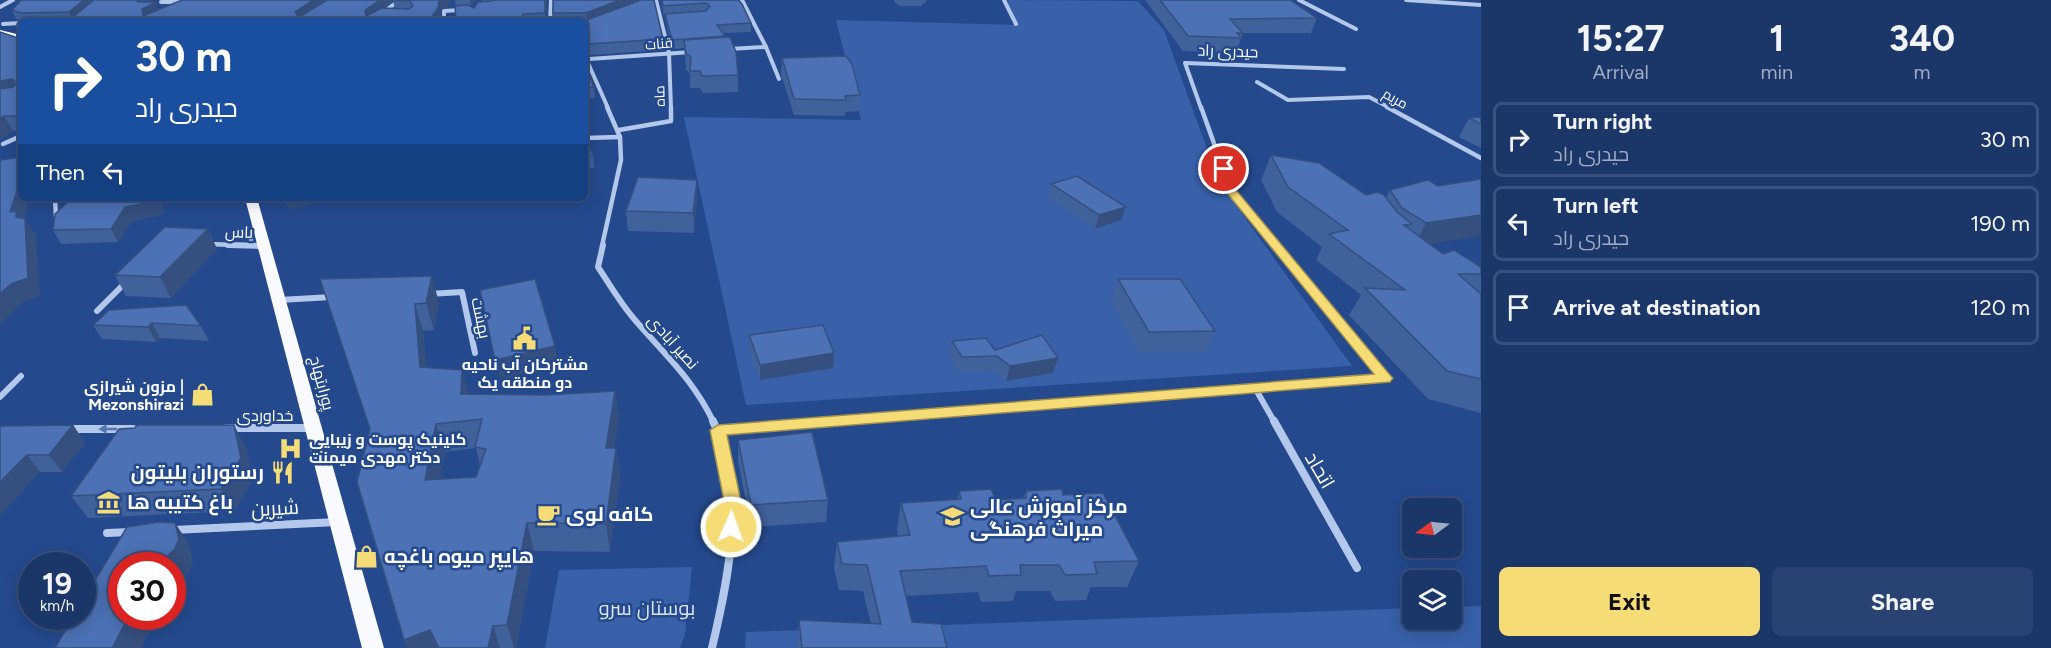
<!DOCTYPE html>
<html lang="en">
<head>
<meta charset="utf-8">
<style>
	:root { --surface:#1b376a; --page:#284272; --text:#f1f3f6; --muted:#a0acc1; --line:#39517e; --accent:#f6dc77 }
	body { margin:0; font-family:Figtree,Cairo,sans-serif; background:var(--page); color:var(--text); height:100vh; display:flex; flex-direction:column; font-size:22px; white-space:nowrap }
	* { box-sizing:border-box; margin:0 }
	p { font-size:20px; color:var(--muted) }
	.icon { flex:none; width:33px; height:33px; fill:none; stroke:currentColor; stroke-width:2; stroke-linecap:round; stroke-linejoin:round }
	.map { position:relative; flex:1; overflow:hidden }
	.side { display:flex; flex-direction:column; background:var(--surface); width:570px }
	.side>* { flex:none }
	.guide { position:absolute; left:18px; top:18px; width:570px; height:183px; border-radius:9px; box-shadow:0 3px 15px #0003,0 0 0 2px var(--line); background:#1a4fa0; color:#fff; overflow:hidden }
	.needle { width:39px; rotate:255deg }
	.fabs { position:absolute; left:1402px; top:498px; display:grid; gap:12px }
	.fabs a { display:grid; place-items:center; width:60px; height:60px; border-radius:9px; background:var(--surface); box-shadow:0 3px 15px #0003,0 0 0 2px var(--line); font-size:30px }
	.speed { position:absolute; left:18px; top:552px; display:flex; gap:12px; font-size:30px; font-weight:700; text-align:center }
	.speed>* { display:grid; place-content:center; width:78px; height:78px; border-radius:50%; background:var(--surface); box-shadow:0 3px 15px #0003,0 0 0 2px var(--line); line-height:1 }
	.speed small { font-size:15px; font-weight:400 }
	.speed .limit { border:9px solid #d22; background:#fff; color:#111 }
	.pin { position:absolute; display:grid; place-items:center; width:51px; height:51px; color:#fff; margin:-26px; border:3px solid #fff; border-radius:50%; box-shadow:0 2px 6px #0007 }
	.me { position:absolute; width:66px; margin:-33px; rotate:2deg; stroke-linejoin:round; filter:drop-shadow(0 0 4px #0008) }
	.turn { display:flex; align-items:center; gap:21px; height:126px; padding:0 18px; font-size:27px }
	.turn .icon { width:78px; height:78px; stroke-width:2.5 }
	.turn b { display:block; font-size:42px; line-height:51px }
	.then { display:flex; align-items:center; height:57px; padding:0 18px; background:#0003; gap:12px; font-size:22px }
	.eta { display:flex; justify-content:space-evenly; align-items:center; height:102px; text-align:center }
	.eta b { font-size:36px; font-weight:700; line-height:42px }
	.action { display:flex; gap:12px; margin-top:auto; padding:12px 18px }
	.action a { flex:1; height:69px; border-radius:9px; background:var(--accent); color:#111; font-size:24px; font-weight:700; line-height:69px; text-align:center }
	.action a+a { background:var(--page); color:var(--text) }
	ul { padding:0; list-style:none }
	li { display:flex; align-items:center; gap:18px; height:75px; margin:0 12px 9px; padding:0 6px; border:3px solid var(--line); border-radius:9px }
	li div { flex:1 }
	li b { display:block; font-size:22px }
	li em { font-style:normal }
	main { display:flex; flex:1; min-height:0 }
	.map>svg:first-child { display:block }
	.green { fill:#3861aa }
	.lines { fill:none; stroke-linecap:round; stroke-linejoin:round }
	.street-far3 { stroke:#b3c8eb; stroke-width:4 }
	.street-far2 { stroke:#b3c8eb; stroke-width:4.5 }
	.street-far1 { stroke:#b3c8eb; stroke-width:6 }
	.street { stroke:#b3c8eb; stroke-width:8 }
	.primary { fill:#f8fafe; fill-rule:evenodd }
	.wall { fill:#41619b; fill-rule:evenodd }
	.shaded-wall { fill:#354f7e }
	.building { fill:#4c71b4; stroke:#354f7e; stroke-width:1.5; fill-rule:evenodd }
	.oneway { fill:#5675ae }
	.route { fill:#f6dc77; stroke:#a08f4d; stroke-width:1.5 }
	.labels { text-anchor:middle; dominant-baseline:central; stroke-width:5; stroke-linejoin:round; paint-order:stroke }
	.far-street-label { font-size:14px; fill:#fff; stroke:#24498d }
	.street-label { font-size:16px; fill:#fff; stroke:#24498d }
	.poi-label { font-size:16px; font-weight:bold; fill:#fff; stroke:#24498d }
	.near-street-label { font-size:20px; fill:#fff; stroke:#24498d }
	.near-poi-label { font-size:20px; font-weight:bold; fill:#fff; stroke:#24498d; text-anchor:start }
	.near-park-label { font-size:20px; fill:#d8e4f8; stroke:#24498d }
</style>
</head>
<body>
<main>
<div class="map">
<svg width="1481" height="648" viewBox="0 0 1481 648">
	<rect width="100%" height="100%" fill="#24498d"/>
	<g class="green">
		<polygon points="1007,0 1138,1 1164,30 1219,182 1352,366 746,405 684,117 861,120 836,20 1018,25"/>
		<polygon points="692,567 685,634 680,648 545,648 559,570"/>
		<polygon points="1481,606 1481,648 745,648 746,632 1413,608 1413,620 1452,620 1452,607"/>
	</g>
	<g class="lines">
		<g class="street-far3">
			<polyline points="656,0 669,53 671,108"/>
			<polyline points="1004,0 1016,24"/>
			<polyline points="1299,0 1356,29"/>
			<polyline points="1406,0 1481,5"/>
			<polyline points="161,2 183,2"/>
			<polyline points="0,7 13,0"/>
			<polyline points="371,21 400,0"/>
			<polyline points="444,21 444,11 461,10"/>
			<polyline points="550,21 551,0"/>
			<polyline points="3,24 21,23"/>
			<polyline points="766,47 779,79"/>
			<polyline points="729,49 766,47 742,0"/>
			<polyline points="589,59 692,52"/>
			<polyline points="588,63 608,108"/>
			<polyline points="1257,82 1288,100 1369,97 1390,108"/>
			<polyline points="1201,108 1185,63 1344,69"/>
		</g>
		<g class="street-far2">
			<polyline points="1201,107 1231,191 1276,246"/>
			<polyline points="1387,107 1481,158"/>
			<polyline points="619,130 671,121 671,107"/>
			<polyline points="585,138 620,137"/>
			<polyline points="3,144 21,136"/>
			<polyline points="55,198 56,217"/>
			<polyline points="208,244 263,246"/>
			<polyline points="602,246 621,160 620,137 607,107"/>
		</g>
		<g class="street-far1">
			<polyline points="228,245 263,246"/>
			<path d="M603,245L598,267C610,285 621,304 635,320C666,356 693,379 714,423"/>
			<polyline points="1275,245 1385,378"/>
			<polyline points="429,294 462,292 475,353"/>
			<polyline points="279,300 332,297"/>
			<polyline points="97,311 126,282"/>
			<polyline points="1255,388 1275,423"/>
			<polyline points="0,397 21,376"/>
			<polyline points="822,423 1385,378"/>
		</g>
		<g class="street">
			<polyline points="1274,421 1357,568"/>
			<polyline points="227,428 313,428"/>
			<polyline points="68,429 133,429"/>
			<polyline points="718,431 841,421"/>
			<polyline points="173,530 337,522"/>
			<polyline points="107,533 130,532"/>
			<path d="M712,648C729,576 747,491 713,421"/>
		</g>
		<g class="primary">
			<polygon points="0,30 21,35 21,41 0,36"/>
			<polygon points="245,198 257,198 384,648 362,648"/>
		</g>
	</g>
	<g class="wall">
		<path d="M182,0H452L447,7L441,9L440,17L22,21L16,19L12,10L147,2L160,9ZM393,1L395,8H384Z"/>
		<polygon points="455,0 476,0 471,5 469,5 474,8 482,2 482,0 547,0 546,21 456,21 456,6"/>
		<polygon points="553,0 663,39 664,50 591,55 585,49 585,21 554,21 553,13"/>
		<polygon points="661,0 738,0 751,23 751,32 723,33 725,36 738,75 738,92 703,93 700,88 690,88 690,73 686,70 684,48 672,49 666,23 665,15 664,15"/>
		<polygon points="894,0 926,0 926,3 923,3 922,6 900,6 895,3"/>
		<polygon points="1145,0 1290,0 1317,18 1311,33 1243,33 1236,53 1183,51"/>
		<polygon points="0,32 21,39 21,131 13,131 0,140"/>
		<polygon points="782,58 860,95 859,111 845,112 845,116 794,115 781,74"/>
		<polygon points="585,66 594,87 595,98 585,99"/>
		<polygon points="1481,117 1481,148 1459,137 1469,118"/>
		<polygon points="585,139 593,155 594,168 585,168"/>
		<polygon points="1271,155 1366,195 1386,197 1390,190 1428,180 1430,244 1443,254 1481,267 1481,413 1428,399 1349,315 1361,295 1316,260 1322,247 1277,212 1261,180"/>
		<polygon points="1051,184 1121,220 1095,229 1048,197"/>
		<polygon points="84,198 161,198 164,214 132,221 118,242 61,244 53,230"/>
		<polygon points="697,200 694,233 628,231 626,211"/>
		<polygon points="208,229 217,249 171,298 126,296 115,275"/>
		<path d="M320,279L439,303L434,330L423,331L426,368L469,394L546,395L615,391L619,419L614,448H616L620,476L610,552L534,551L516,648H407L404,640L370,429ZM476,448L480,465L476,477L440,479L445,452Z"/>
		<polygon points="1118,279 1215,331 1205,353 1140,353 1111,300"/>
		<polygon points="109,310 201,326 209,341 160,338 156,342 102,339 93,325"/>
		<polygon points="749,335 833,368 760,380 749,350"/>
		<polygon points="952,341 995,350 1058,358 1053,373 1006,381 994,371 959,372 949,356"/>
		<polygon points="73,425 85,443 62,472 40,472 0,426"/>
		<polygon points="738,440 828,500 826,522 751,527 738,462"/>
		<polygon points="246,448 253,480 234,511 88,518 71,496"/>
		<polygon points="959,491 996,500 1023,498 1026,491 1063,495 1139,561 1127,587 1091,587 1086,600 1055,601 1050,591 1016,591 1013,601 981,602 978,592 906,596 912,622 947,648 797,648 799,620 871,624 863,591 839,590 834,568 837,542 898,536 897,529 901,503 957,500"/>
	</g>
	<g class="shaded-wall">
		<polygon points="84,0 98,0 72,19 69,12"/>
		<polygon points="136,0 155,0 138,5"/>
		<polygon points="313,0 329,0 298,21 295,12"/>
		<polygon points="380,0 395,0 393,0 393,1 368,19 365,10"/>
		<polygon points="439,0 452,0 447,7 441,9 440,17 437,21 429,21"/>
		<polygon points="470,0 476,0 471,5"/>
		<polygon points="545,0 547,0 546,21 545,13"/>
		<polygon points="620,0 642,0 587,22 586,13"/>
		<polygon points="157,2 160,11 143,16 142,9"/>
		<polygon points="12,79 20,94 0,98 0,81"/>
		<polygon points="4,116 13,131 0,140 0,118"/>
		<polygon points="21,179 21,198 30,198 23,222 25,219 36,236 40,296 23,302 0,325 0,294 10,212"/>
		<polygon points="697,180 697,200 694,233 693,213"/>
		<polygon points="157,198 161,198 164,214 132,221 118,242 111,229 125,207"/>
		<polygon points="284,198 312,198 312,204 288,209"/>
		<polygon points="1126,207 1121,220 1095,229 1099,215"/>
		<polygon points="1481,215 1481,236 1413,247 1426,223"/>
		<polygon points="208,229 217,249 171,298 160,277"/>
		<polygon points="432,276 439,303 434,330 426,303"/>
		<polygon points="415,304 423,331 429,395 420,367"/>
		<polygon points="152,323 160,338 156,342 148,327"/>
		<polygon points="555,346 558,368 501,382 495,360"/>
		<polygon points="834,353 833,368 760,380 760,365"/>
		<polygon points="1058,358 1053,373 1006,381 1010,366"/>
		<polygon points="462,370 470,398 469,422 461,394"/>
		<polygon points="615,391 619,419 610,476 606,448"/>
		<polygon points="436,424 445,452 435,508 425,480"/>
		<polygon points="73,425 85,443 62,472 49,455"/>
		<polygon points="234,425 246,448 253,480 234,511 221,489"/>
		<polygon points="616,448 620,476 610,552 606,524"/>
		<polygon points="27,455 40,472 0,516 0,482"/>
		<polygon points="175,523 190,545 193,562 189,572 172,588 172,566 157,566"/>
		<polygon points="527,523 534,551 516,648 514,648 507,625"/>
		<polygon points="129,616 158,616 141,648 112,648"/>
		<polygon points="493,626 500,648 488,648"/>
		<polygon points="430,630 438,648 407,648 404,640"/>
	</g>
	<g class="building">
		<polygon points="21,0 84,0 69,12 20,13 12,10"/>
		<polygon points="94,0 136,0 138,2 157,2 142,9 143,16 182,0 313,0 295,12 297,15 301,16 327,0 380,0 365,10 366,16 382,8 409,9 413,6 410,1 393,0 439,0 438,8 429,21 81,21 68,18 75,15"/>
		<polygon points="494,0 545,0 545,13 523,14 521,21 456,21 455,6 468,5 474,8 478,2 492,1"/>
		<polygon points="553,0 620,0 586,13 553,13"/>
		<polygon points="641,0 654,0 663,39 590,44 585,40 585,22 589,19"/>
		<polygon points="662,0 738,0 742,4 751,23 717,25 725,36 672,40 665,14 706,11 710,6 706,3 663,6"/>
		<polygon points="1160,0 1290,0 1317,18 1230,19 1243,33 1237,33 1242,38 1188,36"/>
		<polygon points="0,32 21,39 21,116 4,116 0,118 0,89 13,87 17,83 12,79 0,81"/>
		<polygon points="730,37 736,52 738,75 702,76 700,71 690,71 691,57 686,53 684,40"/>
		<polygon points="846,56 852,64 860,95 845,96 846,100 794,99 782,58"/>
		<polygon points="585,66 594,87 585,88"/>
		<polygon points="1481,117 1481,124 1469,118"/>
		<polygon points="585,139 593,155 585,155"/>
		<polygon points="1271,155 1319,163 1366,195 1378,192 1384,195 1397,212 1412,224 1404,225 1443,254 1454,250 1481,267 1481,274 1458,274 1481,294 1481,379 1447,371 1365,288 1405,290 1329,234 1348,230 1288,187"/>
		<polygon points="21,157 21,179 10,212 16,211 16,217 25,219 28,278 11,284 0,294 0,160"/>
		<polygon points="1077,176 1126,207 1099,215 1051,184"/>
		<polygon points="638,177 697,180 693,213 626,211"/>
		<polygon points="1481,179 1481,215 1426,223 1402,208 1390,190 1428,180 1438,186"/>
		<polygon points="84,198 157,198 157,201 125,207 111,229 53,230 55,214 69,201"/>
		<polygon points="165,227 208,229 160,277 115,275"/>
		<path d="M432,276L426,303L415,304L420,367L462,370L461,394L546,395L615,391L606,448H616L606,524L527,523L507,625L493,626L488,648H439L430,630L404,640L357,482L370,429L320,279ZM482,419L475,447L486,449L476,477L425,480L436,424Z"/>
		<polygon points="535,279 555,346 495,360 480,290"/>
		<polygon points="1118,279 1180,279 1215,331 1149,332"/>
		<polygon points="186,305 201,326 152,323 148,327 93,325 109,310"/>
		<polygon points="823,325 834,353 760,365 749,335"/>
		<polygon points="1042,335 1058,358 1010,366 997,356 962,357 952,341 986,338 995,350"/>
		<polygon points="73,425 49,455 27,455 0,482 0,426"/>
		<polygon points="137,425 234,425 241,458 221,489 71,496 119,429 135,428"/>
		<polygon points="812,432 828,500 751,505 738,440"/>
		<polygon points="991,489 996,500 1026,498 1026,491 1062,489 1063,495 1103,493 1139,561 1094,562 1097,574 1065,575 1059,565 1020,565 1021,575 989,576 986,566 900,571 912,622 941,624 947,648 802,648 799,620 881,624 867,565 842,564 837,542 910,535 901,503 961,499 959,491"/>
		<polygon points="159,522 175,523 179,539 174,550 157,566 122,566 122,616 129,616 112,648 55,648 74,616 82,616 82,602 127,527"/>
	</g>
	<defs><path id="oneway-solid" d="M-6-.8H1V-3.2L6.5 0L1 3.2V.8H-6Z" transform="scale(1.5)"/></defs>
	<use class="oneway" href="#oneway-solid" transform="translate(108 429) rotate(180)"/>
	<polygon class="route" points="1224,166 1229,169 1236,190 1390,375 1393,378 1390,382 727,435 742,506 737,532 725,532 722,527 725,506 710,430 718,425 1374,374 1227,193 1218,169"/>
	<defs>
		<symbol id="civic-bare" viewBox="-9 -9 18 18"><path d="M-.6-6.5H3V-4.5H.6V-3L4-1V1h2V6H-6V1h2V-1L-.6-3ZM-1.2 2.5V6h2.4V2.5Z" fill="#f6dc77" stroke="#24498d" stroke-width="2.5" paint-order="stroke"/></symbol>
		<symbol id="shop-bare" viewBox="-9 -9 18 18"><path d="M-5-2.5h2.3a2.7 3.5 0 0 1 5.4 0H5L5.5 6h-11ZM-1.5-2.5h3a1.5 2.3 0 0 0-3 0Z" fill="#f6dc77" stroke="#24498d" stroke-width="2.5" paint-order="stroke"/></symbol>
		<symbol id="hospital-bare" viewBox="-9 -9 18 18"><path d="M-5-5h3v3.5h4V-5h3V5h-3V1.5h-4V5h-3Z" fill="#f6dc77" stroke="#24498d" stroke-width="2.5" paint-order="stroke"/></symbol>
		<symbol id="restaurant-bare" viewBox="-9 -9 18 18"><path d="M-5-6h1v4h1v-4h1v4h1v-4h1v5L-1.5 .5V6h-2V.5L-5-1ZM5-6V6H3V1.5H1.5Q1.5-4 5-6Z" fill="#f6dc77" stroke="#24498d" stroke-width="2.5" paint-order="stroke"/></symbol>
		<symbol id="museum-bare" viewBox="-9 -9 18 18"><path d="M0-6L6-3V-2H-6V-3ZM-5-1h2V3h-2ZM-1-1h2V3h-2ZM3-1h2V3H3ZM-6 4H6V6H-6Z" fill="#f6dc77" stroke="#24498d" stroke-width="2.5" paint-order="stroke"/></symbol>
		<symbol id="cafe-bare" viewBox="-9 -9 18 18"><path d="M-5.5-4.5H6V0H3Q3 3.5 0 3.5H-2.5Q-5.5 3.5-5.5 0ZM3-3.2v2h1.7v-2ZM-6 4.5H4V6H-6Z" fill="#f6dc77" stroke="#24498d" stroke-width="2.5" paint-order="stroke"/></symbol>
		<symbol id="school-bare" viewBox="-9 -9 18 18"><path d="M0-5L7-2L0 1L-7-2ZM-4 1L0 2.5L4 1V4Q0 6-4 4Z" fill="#f6dc77" stroke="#24498d" stroke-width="2.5" paint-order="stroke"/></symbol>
	</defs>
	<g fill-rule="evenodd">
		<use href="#civic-bare" x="508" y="322" width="33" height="33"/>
		<use href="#shop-bare" x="186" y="378" width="33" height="33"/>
		<use href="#hospital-bare" x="274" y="432" width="33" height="33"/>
		<use href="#restaurant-bare" x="266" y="456" width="33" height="33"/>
		<use href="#museum-bare" x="92" y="486" width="33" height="33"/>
		<use href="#cafe-bare" x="532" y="498" width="33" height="33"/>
		<use href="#school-bare" x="936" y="500" width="33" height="33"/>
		<use href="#shop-bare" x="350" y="540" width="33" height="33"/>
	</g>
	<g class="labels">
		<g class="far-street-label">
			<text transform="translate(659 44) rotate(-5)">قنات</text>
			<text transform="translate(660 96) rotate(-92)">ماه</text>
			<text transform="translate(1395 99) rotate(29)">مریم</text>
		</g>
		<g class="street-label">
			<text transform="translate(1228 51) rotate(2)">حیدری راد</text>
			<text transform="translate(239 232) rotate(2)">یاس</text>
			<text transform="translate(481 318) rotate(78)">بهشت</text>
			<text transform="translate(673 342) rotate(48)">نصیر آبادی</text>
			<text transform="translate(322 383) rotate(75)">پورابتهاج</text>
			<text x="265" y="415">خداوردی</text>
		</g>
		<g class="poi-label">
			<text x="525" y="364">مشترکان آب ناحیه<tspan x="525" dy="18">دو منطقه یک</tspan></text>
			<text x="184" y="386" text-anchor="end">مزون شيرازی |<tspan x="184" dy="18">Mezonshirazi</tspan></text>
			<text x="309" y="439" text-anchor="start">کلینیک پوست و زیبایی<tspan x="309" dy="18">دکتر مهدی میمنت</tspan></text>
		</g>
		<g class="near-street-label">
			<text transform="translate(1320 470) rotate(60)">اتحاد</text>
			<text transform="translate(275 508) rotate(-3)">شیرین</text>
		</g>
		<g class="near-poi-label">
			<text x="264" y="472" text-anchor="end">رستوران بلیتون</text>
			<text x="127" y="502">باغ کتیبه ها</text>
			<text x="970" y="506">مرکز آموزش عالی<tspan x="970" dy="23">میراث فرهنگی</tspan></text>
			<text x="566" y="514">کافه لوی</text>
			<text x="384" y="556">هایپر میوه باغچه</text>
		</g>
		<g class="near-park-label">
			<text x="647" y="608">بوستان سرو</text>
		</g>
	</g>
</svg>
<div class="fabs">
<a><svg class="needle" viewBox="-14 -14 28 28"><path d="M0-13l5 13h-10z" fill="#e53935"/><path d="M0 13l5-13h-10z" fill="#a0acc1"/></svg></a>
<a><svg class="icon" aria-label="layers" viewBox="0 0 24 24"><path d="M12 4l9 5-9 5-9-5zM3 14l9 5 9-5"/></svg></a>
</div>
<div class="speed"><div>19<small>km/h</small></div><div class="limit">30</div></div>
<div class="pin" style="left:1224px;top:169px;background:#d93025"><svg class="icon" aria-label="arrive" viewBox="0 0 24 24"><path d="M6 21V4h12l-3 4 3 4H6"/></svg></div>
<svg class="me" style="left:731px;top:527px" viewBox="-20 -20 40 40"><circle r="17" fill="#f6dc77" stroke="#fff" stroke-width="3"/><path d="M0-11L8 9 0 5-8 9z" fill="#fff"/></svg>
<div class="guide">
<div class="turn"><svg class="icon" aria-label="right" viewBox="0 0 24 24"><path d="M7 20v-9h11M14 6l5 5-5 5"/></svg><div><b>30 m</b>حیدری راد</div></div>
<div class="then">Then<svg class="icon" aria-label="left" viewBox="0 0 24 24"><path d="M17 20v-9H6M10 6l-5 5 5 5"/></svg></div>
</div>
</div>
<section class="side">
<div class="eta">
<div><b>15:27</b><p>Arrival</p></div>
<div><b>1</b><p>min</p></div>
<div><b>340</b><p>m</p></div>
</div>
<ul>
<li><svg class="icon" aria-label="right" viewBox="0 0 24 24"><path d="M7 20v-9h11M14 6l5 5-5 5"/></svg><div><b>Turn right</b><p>حیدری راد</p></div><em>30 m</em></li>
<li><svg class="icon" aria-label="left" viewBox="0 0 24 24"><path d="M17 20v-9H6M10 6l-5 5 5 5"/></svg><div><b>Turn left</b><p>حیدری راد</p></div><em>190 m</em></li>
<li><svg class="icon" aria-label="arrive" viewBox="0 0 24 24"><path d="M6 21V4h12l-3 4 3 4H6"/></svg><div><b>Arrive at destination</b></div><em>120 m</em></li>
</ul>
<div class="action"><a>Exit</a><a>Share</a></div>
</section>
</main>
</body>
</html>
